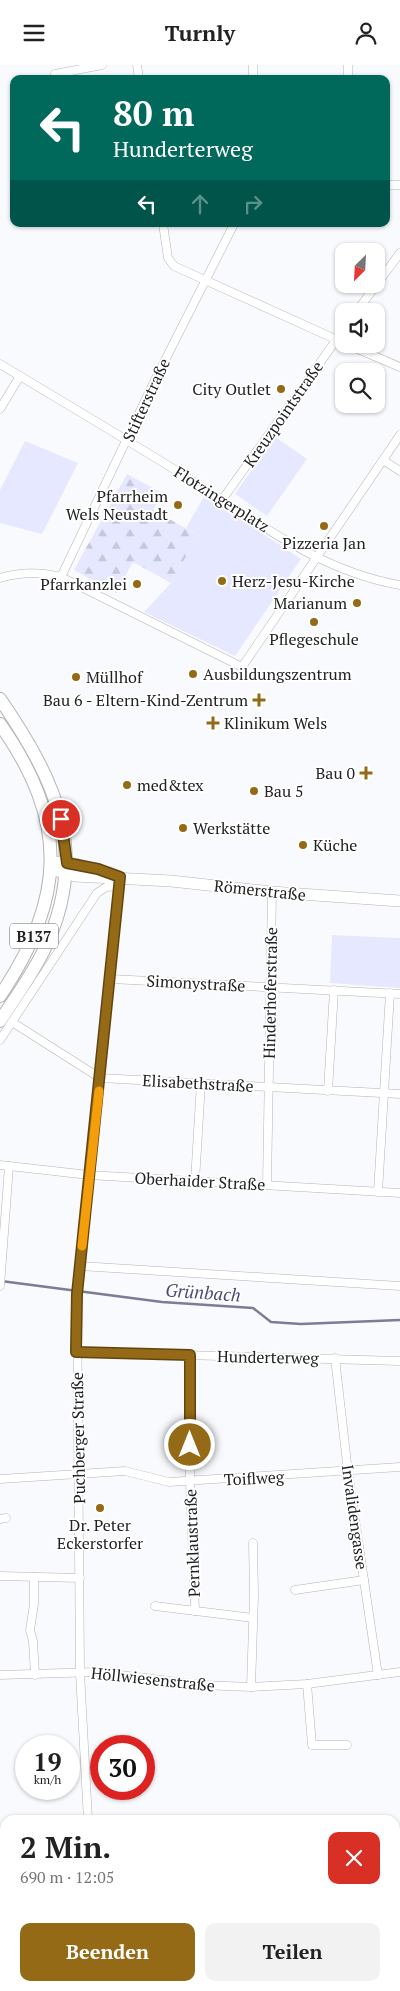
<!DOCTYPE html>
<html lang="de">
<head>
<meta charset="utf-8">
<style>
	:root { --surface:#fff; --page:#f2f2f2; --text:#222; --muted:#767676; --accent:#956a16 }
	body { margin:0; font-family:"PT Serif",serif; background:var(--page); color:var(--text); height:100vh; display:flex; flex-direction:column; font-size:19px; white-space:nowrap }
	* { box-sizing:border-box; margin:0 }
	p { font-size:16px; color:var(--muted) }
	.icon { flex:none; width:28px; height:28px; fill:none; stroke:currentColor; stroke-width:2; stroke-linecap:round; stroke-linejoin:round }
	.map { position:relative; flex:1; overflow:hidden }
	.drawer { position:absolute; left:0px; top:1750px; width:400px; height:176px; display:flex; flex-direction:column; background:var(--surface); border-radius:15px 15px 0 0; box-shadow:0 1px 4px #0004 }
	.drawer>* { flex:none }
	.hud { position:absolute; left:10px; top:10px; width:380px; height:152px; border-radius:10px; box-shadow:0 1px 4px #0004; background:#00695c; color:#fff; overflow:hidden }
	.needle { width:32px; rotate:204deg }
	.fabs { position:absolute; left:335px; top:178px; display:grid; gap:10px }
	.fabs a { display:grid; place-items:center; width:50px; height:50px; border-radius:10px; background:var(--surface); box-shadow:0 1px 4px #0004; font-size:25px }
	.speed { position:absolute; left:15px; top:1670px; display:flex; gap:10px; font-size:25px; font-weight:700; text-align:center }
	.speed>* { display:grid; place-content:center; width:65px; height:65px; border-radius:50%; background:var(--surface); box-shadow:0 1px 4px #0004; line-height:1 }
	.speed small { font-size:12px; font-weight:400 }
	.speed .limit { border:8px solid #d22; background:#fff; color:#111 }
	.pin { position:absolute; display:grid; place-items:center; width:42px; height:42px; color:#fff; margin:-21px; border:2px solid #fff; border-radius:50%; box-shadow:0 1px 5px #0007 }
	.me { position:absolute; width:55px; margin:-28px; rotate:0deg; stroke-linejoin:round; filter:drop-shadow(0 0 4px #0008) }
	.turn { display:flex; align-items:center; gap:18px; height:105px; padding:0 20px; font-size:22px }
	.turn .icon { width:65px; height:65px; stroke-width:2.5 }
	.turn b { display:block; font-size:35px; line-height:42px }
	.lanes { display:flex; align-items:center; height:48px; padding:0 20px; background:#0003; justify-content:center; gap:25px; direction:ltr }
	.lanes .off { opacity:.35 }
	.round { display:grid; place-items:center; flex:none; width:52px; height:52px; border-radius:10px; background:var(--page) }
	.summary { display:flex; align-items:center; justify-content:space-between; height:85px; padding:0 20px }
	h1 { font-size:30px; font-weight:700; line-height:38px }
	.action { display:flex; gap:10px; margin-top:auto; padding:10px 20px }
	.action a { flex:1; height:58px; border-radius:10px; background:var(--accent); color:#fff; font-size:20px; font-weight:700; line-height:58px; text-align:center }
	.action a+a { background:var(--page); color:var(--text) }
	header { display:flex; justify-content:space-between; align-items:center; height:65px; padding:0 20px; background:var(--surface); font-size:22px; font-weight:700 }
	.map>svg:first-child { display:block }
	.green { fill:#e6e8ff }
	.forest { fill:url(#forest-firs) }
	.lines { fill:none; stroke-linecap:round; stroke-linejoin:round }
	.stream { stroke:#7a7c98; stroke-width:2.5 }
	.street-casing { stroke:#b4b4b8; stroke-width:9 }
	.secondary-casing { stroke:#b4b4b8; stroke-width:12 }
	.primary-casing { stroke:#b4b4b8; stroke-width:14 }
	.street { stroke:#fff; stroke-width:8 }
	.secondary { stroke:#fff; stroke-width:11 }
	.primary { stroke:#fff; stroke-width:12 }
	.route-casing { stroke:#61450e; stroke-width:12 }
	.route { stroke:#956a16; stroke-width:9 }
	.slow { stroke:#f59e0b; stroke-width:9 }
	.poi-dot { fill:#956a16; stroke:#fff; stroke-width:2 }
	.labels { text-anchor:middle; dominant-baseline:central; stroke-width:4; stroke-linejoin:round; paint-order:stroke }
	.shield { fill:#fff; stroke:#646465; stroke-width:1 }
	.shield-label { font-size:15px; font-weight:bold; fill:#222223 }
	.poi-label { font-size:16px; fill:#222223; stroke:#fff; text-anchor:start }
	.street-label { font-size:16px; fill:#222223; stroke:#fff }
	.water-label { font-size:18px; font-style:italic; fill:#494b80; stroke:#fff }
</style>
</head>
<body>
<header><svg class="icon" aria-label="menu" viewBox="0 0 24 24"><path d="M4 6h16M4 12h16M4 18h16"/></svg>Turnly<svg class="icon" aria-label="person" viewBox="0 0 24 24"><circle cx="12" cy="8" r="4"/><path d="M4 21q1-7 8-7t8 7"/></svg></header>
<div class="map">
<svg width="400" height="1926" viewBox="0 0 400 1926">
	<defs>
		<pattern id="forest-firs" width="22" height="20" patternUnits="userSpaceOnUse" patternTransform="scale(1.25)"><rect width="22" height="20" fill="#e6e8ff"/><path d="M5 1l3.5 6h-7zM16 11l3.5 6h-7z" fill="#c5c7da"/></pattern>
	</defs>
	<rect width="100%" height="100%" fill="#f9fafe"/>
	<g class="green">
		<polygon points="275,372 307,394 267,451 235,429"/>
		<polygon points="25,376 78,398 42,469 0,458 0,425"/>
		<polygon points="205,430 301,494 235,591 144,547 171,518 198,470 186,463"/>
		<polygon points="332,870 400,873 400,923 330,918"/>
	</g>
	<polygon class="forest" points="127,409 162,428 153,445 198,470 171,518 133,497 116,528 74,505"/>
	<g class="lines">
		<polyline class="stream" points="1,1216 162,1237 253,1243 271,1257 301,1259 400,1255"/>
		<defs>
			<g id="street">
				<polyline points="137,0 139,14"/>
				<polyline points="253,0 253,14"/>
				<polyline points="56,14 55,9 102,0"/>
				<polyline points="348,14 348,0"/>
				<polyline points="386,120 400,120"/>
				<polyline points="163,159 168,193 174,201 344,278"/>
				<polyline points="357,246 400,188"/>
				<polyline points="346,279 400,302"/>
				<path d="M0,299C63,337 126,374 188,413C256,456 319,506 400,520"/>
				<polyline points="0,344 20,311"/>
				<polyline points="383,395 400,406"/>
				<polyline points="222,435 344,264"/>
				<polyline points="61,512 154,317 234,159"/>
				<path d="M0,513C20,507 41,507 61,512L242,602L400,370"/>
				<polyline points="111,914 400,929"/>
				<polyline points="12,957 100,1013 400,1029"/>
				<polyline points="0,975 97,828 106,822 119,821"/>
				<polyline points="328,1026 334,925"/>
				<polyline points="0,1100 89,1110 400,1128"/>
				<polyline points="195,1116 201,1018"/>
				<polyline points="267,1120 272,827"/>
				<polyline points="378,1127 390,928"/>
				<polyline points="80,1201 400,1221"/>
				<polyline points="0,1221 9,1101"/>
				<polyline points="76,1287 400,1296"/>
				<polyline points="190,1290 190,1416 195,1546"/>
				<polyline points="335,1293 348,1407 378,1610"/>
				<polyline points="0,1414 125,1406 169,1417 400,1402"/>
				<polyline points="0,1454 6,1453"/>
				<polyline points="0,1511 80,1513"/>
				<polyline points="34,1512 34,1539 30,1565 33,1576 35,1610"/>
				<polyline points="295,1525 364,1515"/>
				<polyline points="155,1541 253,1553"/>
				<polyline points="0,1610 96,1607 201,1620 251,1622 307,1619 400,1607"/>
				<polyline points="307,1619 312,1680 347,1680"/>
				<polyline points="251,1622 254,1530 253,1478"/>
				<polyline points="88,1755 80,1608 77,1229 120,812"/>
			</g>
			<g id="secondary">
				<polyline points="52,797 76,799 114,810"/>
				<polyline points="51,804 75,811 171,816 272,827 400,836"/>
				<polyline points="0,1836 5,1836"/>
				<polyline points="395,1912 400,1913"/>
			</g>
			<g id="primary">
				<path d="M0,634C56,716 91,788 44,885C32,910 15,933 0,956"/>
				<path d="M0,659C69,758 66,832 0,931"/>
			</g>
		</defs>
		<use href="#street" class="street-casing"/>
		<use href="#secondary" class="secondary-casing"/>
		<use href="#primary" class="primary-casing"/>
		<use href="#street" class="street"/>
		<use href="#secondary" class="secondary"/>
		<use href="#primary" class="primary"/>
	</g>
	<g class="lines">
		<defs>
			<polyline id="route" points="61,754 67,798 98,804 120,812 77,1229 76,1287 190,1290 190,1380"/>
		</defs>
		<use href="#route" class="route-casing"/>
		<use href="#route" class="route"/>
		<polyline class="slow" points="82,1181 99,1026"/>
	</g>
	<g class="poi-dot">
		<circle cx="281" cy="324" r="5"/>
		<circle cx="178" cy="440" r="5"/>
		<circle cx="324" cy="461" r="5"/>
		<circle cx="222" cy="516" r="5"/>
		<circle cx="137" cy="519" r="5"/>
		<circle cx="357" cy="538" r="5"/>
		<circle cx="314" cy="557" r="5"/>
		<circle cx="193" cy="609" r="5"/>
		<circle cx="76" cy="612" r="5"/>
		<path d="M256.5 627.5h5v5h5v5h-5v5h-5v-5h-5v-5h5z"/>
		<path d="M210.5 650.5h5v5h5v5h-5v5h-5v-5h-5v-5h5z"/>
		<path d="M363.5 700.5h5v5h5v5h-5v5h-5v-5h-5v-5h5z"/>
		<circle cx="127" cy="720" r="5"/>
		<circle cx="254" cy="726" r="5"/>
		<circle cx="183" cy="763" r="5"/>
		<circle cx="303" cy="780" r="5"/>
		<circle cx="100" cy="1443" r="5"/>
	</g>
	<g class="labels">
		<rect class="shield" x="10" y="858.5" width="48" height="25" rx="4"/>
		<g class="shield-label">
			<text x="34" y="871">B137</text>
		</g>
		<g class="poi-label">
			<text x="271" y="324" text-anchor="end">City Outlet</text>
			<text x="168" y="431" text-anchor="end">Pfarrheim<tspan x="168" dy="18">Wels Neustadt</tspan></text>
			<text x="324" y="478" text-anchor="middle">Pizzeria Jan</text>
			<text x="232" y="516">Herz-Jesu-Kirche</text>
			<text x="127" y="519" text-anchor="end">Pfarrkanzlei</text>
			<text x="347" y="538" text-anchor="end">Marianum</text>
			<text x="314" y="574" text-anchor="middle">Pflegeschule</text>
			<text x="203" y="609">Ausbildungszentrum</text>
			<text x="86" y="612">Müllhof</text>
			<text x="248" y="635" text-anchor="end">Bau 6 - Eltern-Kind-Zentrum</text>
			<text x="224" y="658">Klinikum Wels</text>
			<text x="355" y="708" text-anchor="end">Bau 0</text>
			<text x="137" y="720">med&amp;tex</text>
			<text x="264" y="726">Bau 5</text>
			<text x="193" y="763">Werkstätte</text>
			<text x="313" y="780">Küche</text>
			<text x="100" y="1460" text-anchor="middle">Dr. Peter<tspan x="100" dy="18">Eckerstorfer</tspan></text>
		</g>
		<g class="street-label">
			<text transform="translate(146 335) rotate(-65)">Stifterstraße</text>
			<text transform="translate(283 349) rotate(-55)">Kreuzpointstraße</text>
			<text transform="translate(222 434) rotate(32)">Flotzingerplatz</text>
			<text transform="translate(260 825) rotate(6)">Römerstraße</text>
			<text transform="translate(196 918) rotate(3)">Simonystraße</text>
			<text transform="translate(270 928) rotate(-89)">Hinderhoferstraße</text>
			<text transform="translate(198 1018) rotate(3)">Elisabethstraße</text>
			<text transform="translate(200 1116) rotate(3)">Oberhaider Straße</text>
			<text transform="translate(268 1292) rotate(1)">Hunderterweg</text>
			<text transform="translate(78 1373) rotate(-91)">Puchberger Straße</text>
			<text transform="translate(254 1413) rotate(-3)">Toiflweg</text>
			<text transform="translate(355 1452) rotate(82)">Invalidengasse</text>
			<text transform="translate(192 1478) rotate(-92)">Pernklaustraße</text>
			<text transform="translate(153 1614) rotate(6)">Höllwiesenstraße</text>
		</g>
		<g class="water-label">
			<text transform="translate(203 1227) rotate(4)">Grünbach</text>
		</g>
	</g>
</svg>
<div class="fabs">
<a><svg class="needle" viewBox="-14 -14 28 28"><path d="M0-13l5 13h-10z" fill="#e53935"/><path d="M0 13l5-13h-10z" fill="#767676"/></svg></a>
<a><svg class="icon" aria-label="sound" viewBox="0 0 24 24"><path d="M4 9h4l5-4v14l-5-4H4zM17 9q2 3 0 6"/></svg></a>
<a><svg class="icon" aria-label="search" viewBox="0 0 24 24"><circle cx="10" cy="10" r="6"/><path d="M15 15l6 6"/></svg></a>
</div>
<div class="speed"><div>19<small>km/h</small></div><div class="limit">30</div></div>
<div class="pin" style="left:61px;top:754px;background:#d93025"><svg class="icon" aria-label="arrive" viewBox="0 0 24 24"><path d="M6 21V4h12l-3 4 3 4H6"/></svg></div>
<svg class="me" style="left:190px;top:1380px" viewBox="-20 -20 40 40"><circle r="17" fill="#956a16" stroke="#fff" stroke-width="3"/><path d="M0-11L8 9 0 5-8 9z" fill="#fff"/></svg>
<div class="hud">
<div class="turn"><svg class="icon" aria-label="left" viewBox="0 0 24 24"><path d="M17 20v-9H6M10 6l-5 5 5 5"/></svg><div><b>80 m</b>Hunderterweg</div></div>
<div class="lanes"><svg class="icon" aria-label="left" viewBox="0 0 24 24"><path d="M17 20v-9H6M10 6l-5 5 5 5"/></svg><svg class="icon off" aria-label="ahead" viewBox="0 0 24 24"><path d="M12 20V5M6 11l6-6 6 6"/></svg><svg class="icon off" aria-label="right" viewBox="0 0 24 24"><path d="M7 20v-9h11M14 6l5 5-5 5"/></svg></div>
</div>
<section class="drawer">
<div class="summary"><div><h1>2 Min.</h1><p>690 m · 12:05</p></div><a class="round" style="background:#d93025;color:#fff"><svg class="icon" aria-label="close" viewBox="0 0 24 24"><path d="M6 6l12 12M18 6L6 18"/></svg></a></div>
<div class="action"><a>Beenden</a><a>Teilen</a></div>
</section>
</div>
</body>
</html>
